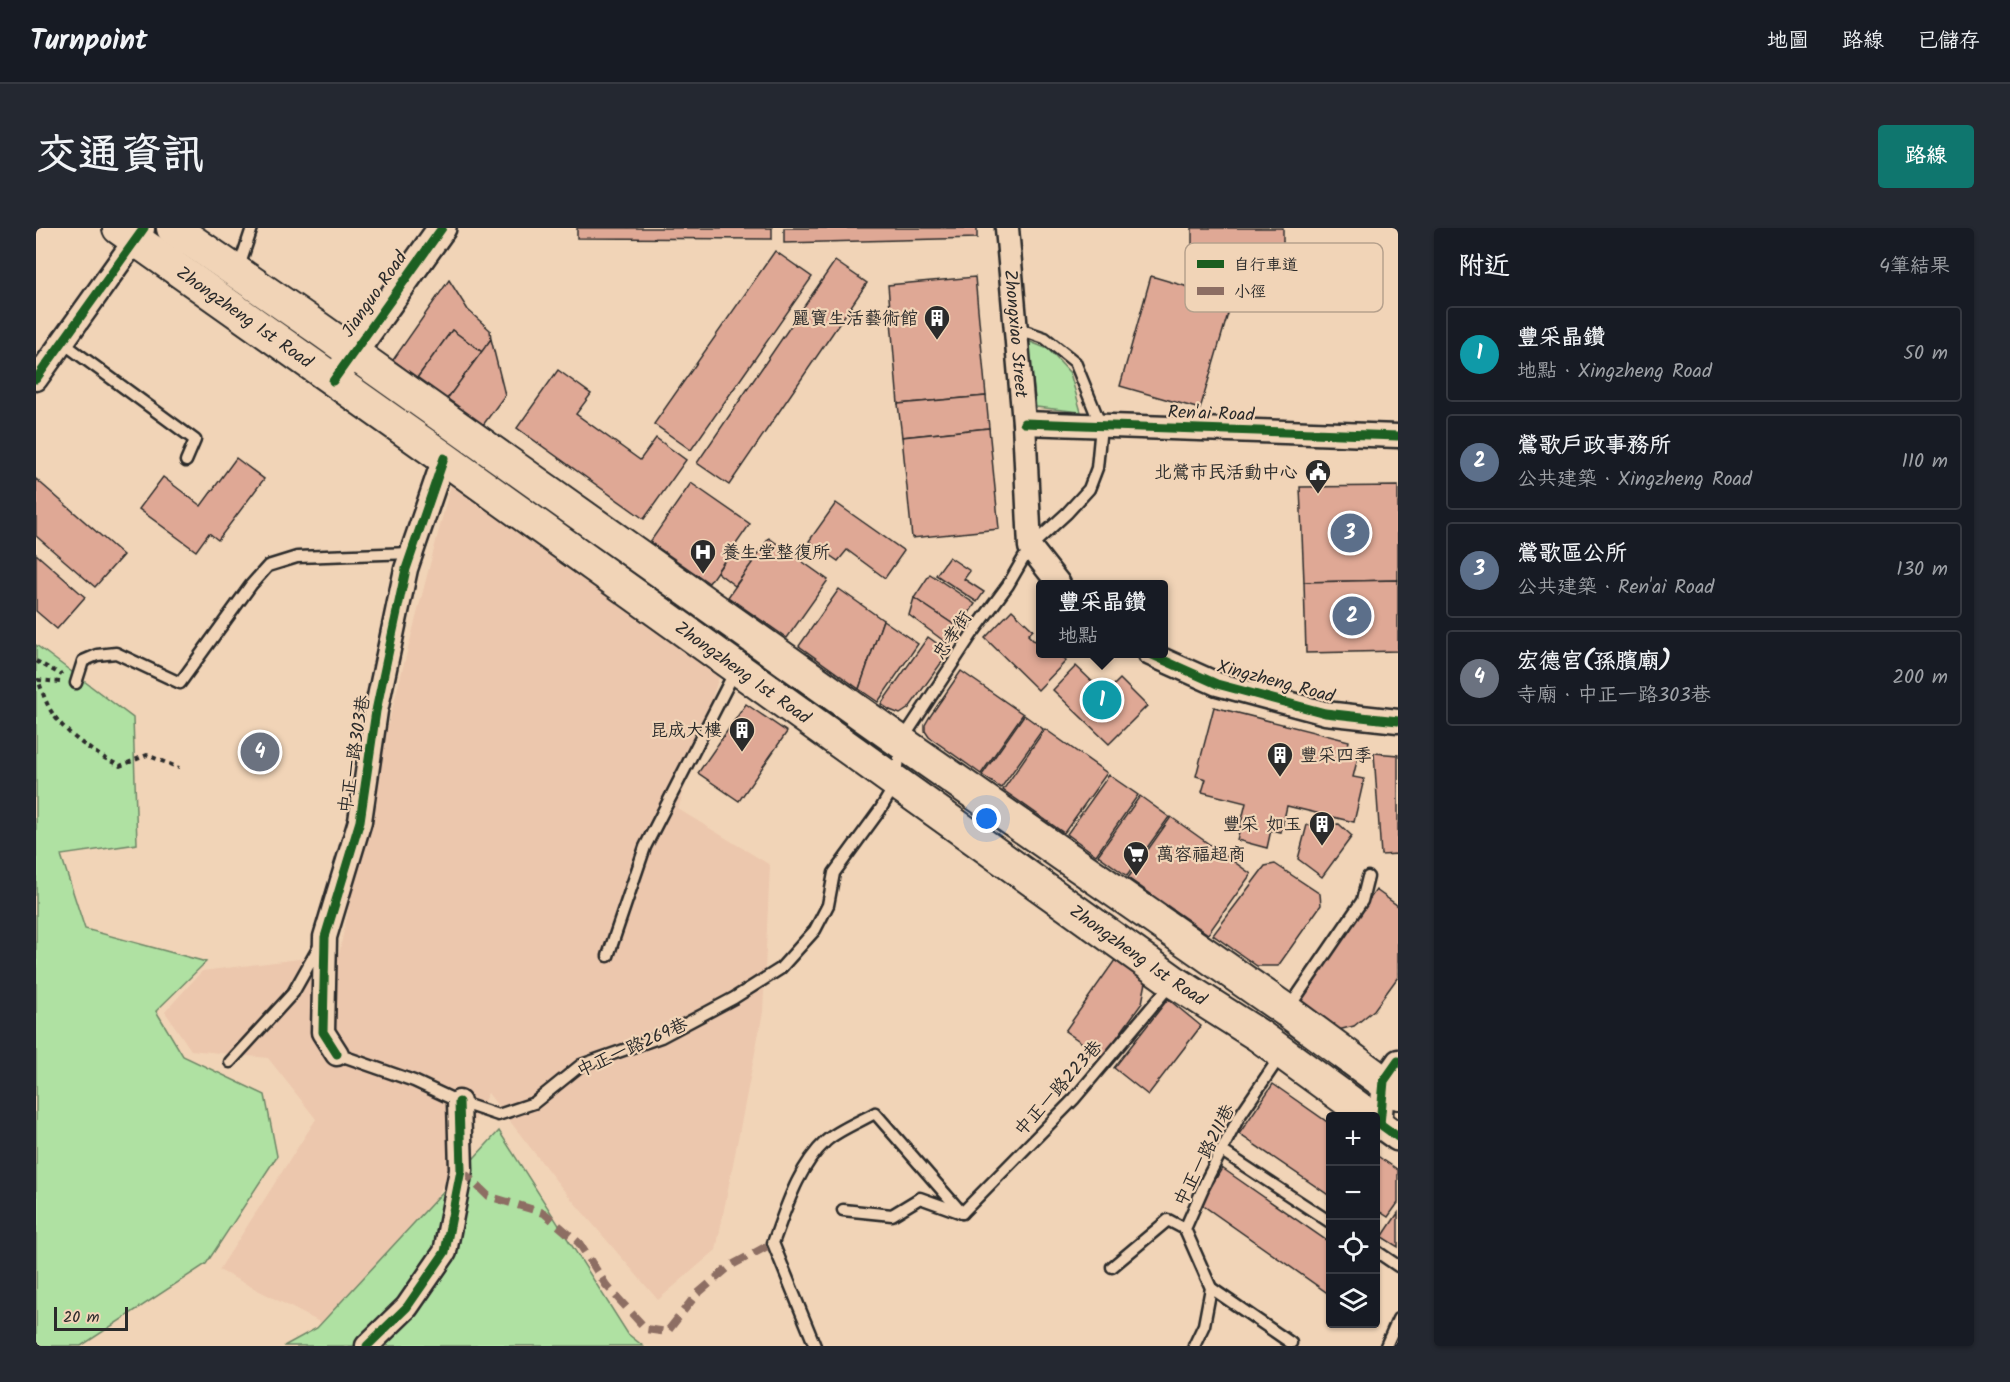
<!DOCTYPE html>
<html lang="zh-TW">
<meta charset="utf-8">
<style>
:root{--surface:#171b24;--page:#242831;--text:#f1f3f6;--muted:#9ea1a6;--line:#363941;--accent:#0f766e}
body{margin:0;font-family:Kalam,"LXGW WenKai TC",sans-serif;background:var(--page);color:var(--text)}
.controls{position:absolute;right:18px;bottom:18px;display:grid;overflow:hidden;border-radius:6px;box-shadow:0 2px 4px #0004}
.controls button{width:54px;height:54px;display:grid;place-items:center;padding:0;border:0;border-bottom:2px solid var(--line);background:var(--surface);color:var(--text);font:30px sans-serif}
.scale{position:absolute;left:18px;bottom:15px;width:74px;box-sizing:border-box;padding-left:6px;border:3px solid #2b2b2b;border-top:0;font-size:16px;line-height:21px;white-space:nowrap;color:#2b2b2b;-webkit-text-stroke:4px #f1d4b7;paint-order:stroke}
.you{position:absolute;left:951px;top:591px;width:21px;height:21px;margin:-15px;border:4px solid #fff;border-radius:50%;background:#1a73e8;box-shadow:0 0 0 9px #1a73e833}
.badge{display:grid;place-items:center;width:39px;height:39px;border-radius:50%;background:var(--accent);color:#fff;font-size:20px;font-weight:700}
.pin{position:absolute;translate:-50% -50%;border:3px solid #fff;box-shadow:0 2px 6px #0006}
.popup{position:absolute;left:1000px;top:352px;width:132px;height:78px;box-sizing:border-box;display:grid;place-content:center;border-radius:6px;background:var(--surface);filter:drop-shadow(0 2px 4px #0005);font-size:20px;white-space:nowrap;color:var(--muted)}
.popup b{font-size:22px;color:var(--text)}
.popup::after{content:'';position:absolute;left:50%;top:100%;margin-left:-12px;border:12px solid transparent;border-top-color:var(--surface)}
.list{margin:0;padding:0;list-style:none}
h2{display:flex;justify-content:space-between;align-items:center;height:78px;margin:0;padding:0 24px;font-size:26px}
h2 small{font-size:20px;font-weight:400;color:var(--muted)}
.list li{display:grid;grid-template-columns:39px 1fr auto;gap:18px;align-items:center;box-sizing:border-box;height:96px;margin:0 12px 12px;padding:0 12px;border:2px solid var(--line);border-radius:6px}
.list b{display:block;font-size:22px;white-space:nowrap}
.list p{margin:0;font-size:20px;white-space:nowrap;color:var(--muted)}
.list em{font-size:20px;font-style:normal;color:var(--muted)}
.icon{flex:none;width:33px;height:33px;fill:none;stroke:currentColor;stroke-width:2;stroke-linecap:round;stroke-linejoin:round}
.map{position:relative;flex:none;width:1362px;height:1118px;overflow:hidden;border-radius:6px}
header{display:flex;align-items:center;gap:36px;box-sizing:border-box;height:84px;padding:0 30px;background:var(--surface);border-bottom:2px solid var(--line)}
header strong{font-size:28px}
nav{display:flex;gap:33px;margin-inline-start:auto;font-size:21px}
.intro{display:flex;align-items:center;justify-content:space-between;box-sizing:border-box;height:144px;padding:0 36px}
h1{margin:0;font-size:42px}
.button{padding:15px 27px;border-radius:6px;background:var(--accent);color:#fff;font-size:21px;font-weight:700}
main{display:flex;gap:36px;padding:0 36px}
aside{flex:1;background:var(--surface);border-radius:6px;box-shadow:0 2px 4px #0004}
.map>svg:first-child{display:block}
.built{fill:#ecc7ad}
.green{fill:#afe1a2;stroke:#6d8666;stroke-width:1.5}
.building{fill:#dfa895;stroke:#2b2b2b;stroke-width:1.5}
.lines{fill:none;stroke-linecap:round;stroke-linejoin:round}
.service-casing{stroke:#2b2b2b;stroke-width:15}
.minor-casing{stroke:#2b2b2b;stroke-width:27}
.tertiary-casing{stroke:#2b2b2b;stroke-width:32}
.secondary-casing{stroke:#2b2b2b;stroke-width:36}
.path{stroke:#2b2b2b;stroke-width:4;stroke-dasharray:4.5 4.5;stroke-linecap:butt}
.service{stroke:#f1d4b7;stroke-width:10}
.minor{stroke:#f1d4b7;stroke-width:22}
.tertiary{stroke:#f1d4b7;stroke-width:27}
.secondary{stroke:#f1d4b7;stroke-width:32}
.quiet{stroke:#8d6e63;stroke-width:8;stroke-dasharray:15 8;stroke-linecap:butt}
.cycleway-casing{stroke:#f1d4b7;stroke-width:13}
.cycleway{stroke:#1b5e20;stroke-width:9}
.labels{text-anchor:middle;stroke-width:4.5;stroke-linejoin:round;paint-order:stroke}
.street-label{font-size:18px;fill:#2b2b2b;stroke:#f1d4b7}
.poi-label{font-size:18px;fill:#2b2b2b;stroke:#f1d4b7;text-anchor:end}
.key{fill:#f1d4b7;stroke:#b6a18d;stroke-width:1.5}
.key-label{font-size:16px;fill:#2b2b2b}
</style>
<header>
<strong>Turnpoint</strong>
<nav><a>地圖</a><a>路線</a><a>已儲存</a></nav>
</header>
<div class="intro"><h1>交通資訊</h1><a class="button">路線</a></div>
<main>
<div class="map">
<svg width="1362" height="1118" viewBox="0 0 1362 1118">
<rect width="100%" height="100%" fill="#f1d4b7"/>
<filter id="ink" filterUnits="userSpaceOnUse"><feTurbulence type="fractalNoise" baseFrequency=".0167" numOctaves="2"/><feDisplacementMap in="SourceGraphic" scale="12" xChannelSelector="R" yChannelSelector="G"/><feConvolveMatrix kernelMatrix="1 2 1 2 8 2 1 2 1" color-interpolation-filters="sRGB"/></filter>
<g filter="url(#ink)">
<!-- built -->
<polygon class="built" points="415,256 685,442 642,581 734,637 727,784 680,1022 622,1072 525,959 452,865 374,1024 301,1103 183,1042 280,891 232,830 155,822 129,784 166,743 303,726 347,516"/>
<!-- green -->
<g class="green">
<polygon points="992,113 1012,121 1034,145 1045,184 1000,179"/>
<polygon points="0,417 97,490 101,616 25,627 49,701 170,734 120,783 147,828 229,867 241,928 170,1036 45,1118 0,1118"/>
<polygon points="463,903 592,1106 607,1118 248,1118 281,1100"/>
</g>
<!-- building -->
<g class="building">
<polygon points="541,0 736,0 736,11 541,10"/>
<polygon points="748,0 941,0 941,10 748,15"/>
<rect x="1156" y="0" width="91" height="41"/>
<polygon points="739,23 776,49 655,222 618,196"/>
<polygon points="799,33 831,55 693,257 661,235"/>
<polygon points="1115,48 1196,72 1164,181 1084,158"/>
<polygon points="939,49 950,168 862,176 852,57"/>
<polygon points="413,52 432,82 454,102 455,111 446,124 416,102 381,150 357,132"/>
<polygon points="416,102 446,124 411,171 381,150"/>
<polygon points="455,111 469,167 447,197 411,171"/>
<polygon points="522,142 555,166 540,186 604,232 620,210 650,232 608,291 481,200"/>
<polygon points="950,168 953,200 866,209 862,176"/>
<polygon points="953,200 963,301 876,310 866,209"/>
<polygon points="200,230 228,251 182,312 173,305 160,323 103,281 127,249 165,278"/>
<polygon points="0,251 87,327 59,359 0,308"/>
<polygon points="655,255 714,296 673,355 614,314"/>
<polygon points="1362,258 1362,352 1268,354 1264,259"/>
<polygon points="800,275 868,323 849,350 811,322 802,333 773,313"/>
<polygon points="733,310 792,352 751,410 692,369"/>
<polygon points="697,321 716,335 699,358 681,344"/>
<polygon points="0,326 49,369 21,401 0,383"/>
<polygon points="913,329 934,343 928,351 948,364 941,374 900,347"/>
<polygon points="894,346 939,376 923,400 878,370"/>
<polygon points="1362,352 1362,423 1270,425 1268,354"/>
<polygon points="803,361 847,392 823,461 763,418"/>
<polygon points="878,370 923,400 912,416 873,387"/>
<polygon points="976,382 997,402 992,407 998,413 1004,409 1004,426 1022,426 1030,433 1002,462 949,410"/>
<polygon points="847,392 882,416 842,474 823,461"/>
<polygon points="892,409 913,424 873,480 864,486 854,482 845,476"/>
<polygon points="1040,438 1069,466 1084,451 1111,478 1073,516 1017,462"/>
<polygon points="925,443 987,486 945,546 893,509 889,503 889,497 893,490"/>
<polygon points="710,476 751,504 703,573 662,545"/>
<polygon points="1178,479 1313,513 1311,522 1323,525 1317,549 1328,551 1318,594 1251,578 1245,604 1235,602 1231,620 1201,612 1210,575 1166,564 1170,551 1160,548"/>
<polygon points="988,487 1007,501 965,560 946,547"/>
<polygon points="1009,501 1071,545 1028,605 967,562"/>
<polygon points="1338,525 1362,527 1362,626 1345,627"/>
<polygon points="1073,547 1102,567 1060,627 1031,606"/>
<polygon points="1104,568 1133,589 1091,648 1062,627"/>
<polygon points="1135,589 1215,646 1172,706 1092,650"/>
<polygon points="1303,596 1316,608 1286,649 1262,631 1271,597"/>
<polygon points="1239,636 1284,666 1285,677 1242,738 1221,738 1177,707 1229,638"/>
<polygon points="1340,662 1362,678 1362,749 1338,782 1318,798 1294,804 1253,784"/>
<polygon points="1079,732 1110,754 1106,775 1067,829 1029,803"/>
<polygon points="1132,771 1165,798 1112,867 1078,840"/>
<polygon points="1237,856 1294,896 1294,968 1203,906"/>
<polygon points="1340,927 1362,942 1362,975 1352,989 1340,981"/>
<polygon points="1186,940 1294,1015 1293,1066 1165,976"/>
<polygon points="1362,985 1362,1019 1346,1009"/>
</g>
<g class="lines">
<!-- service casing -->
<g class="service-casing">
<g id="service">
<polyline points="202,42 216,0"/>
<polyline points="26,114 159,212 150,233"/>
<polyline points="40,455 47,433 61,427 80,425 144,455 215,357 232,338 261,329 376,325"/>
<polyline points="572,728 609,619 699,443"/>
<polyline points="1252,781 1326,673 1332,649"/>
<polyline points="301,826 378,853 423,874 462,887 498,875 545,837 625,809 698,770 744,741 779,702 792,677 798,645 844,582 860,555 865,514 936,406 972,357 994,319 1031,285 1053,261 1061,240 1065,198 1039,134 1009,110 980,100"/>
<polyline points="194,834 257,765 284,717"/>
<polyline points="1186,923 1294,994"/>
<polyline points="807,982 856,987 884,970 926,985 1038,871 1135,756"/>
<polyline points="1340,1023 1362,1038"/>
<polyline points="1076,1039 1132,992 1149,1001"/>
<polyline points="1175,1060 1255,1115"/>
<path d="M 779,1118 L 737,1015 C 750,980 762,939 790,913 C 802,902 825,893 839,885 L 926,985"/>
<polyline points="1158,1118 1168,1097 1175,1060 1149,1001 1171,951 1203,889 1245,827"/>
<polyline points="1350,1118 1362,1091"/>
</g>
</g>
<!-- minor casing -->
<g class="minor-casing">
<g id="minor">
<path id="s1" d="M 971,0 L 988,195 L 994,319 L 1023,356"/>
<polyline points="0,151 107,1"/>
<polyline points="988,195 1362,208"/>
<polyline points="1114,426 1181,456 1289,485 1362,493"/>
<polyline points="301,826 287,804 289,709 324,593 340,483 370,341 408,230"/>
<polyline points="1344,896 1348,853 1362,833"/>
<polyline points="331,1118 371,1079 409,1024 425,942 423,874"/>
</g>
</g>
<!-- tertiary casing -->
<g class="tertiary-casing">
<g id="tertiary">
<polyline points="297,153 406,0"/>
<polyline points="1344,896 1362,909"/>
</g>
</g>
<!-- secondary casing -->
<g class="secondary-casing">
<g id="secondary">
<path id="s2" d="M 83,0 L 408,230 L 1137,753 L 1222,807 L 1333,888"/>
<polyline points="137,0 282,100 865,514 1251,783 1362,865"/>
</g>
</g>
<!-- path -->
<g class="path">
<polyline points="0,433 26,447"/>
<path d="M 24,454 L 2,452 C 6,462 9,473 15,483 C 30,507 59,526 84,538 L 111,527 L 143,540"/>
</g>
<!-- service -->
<use href="#service" class="service"/>
<!-- minor -->
<use href="#minor" class="minor"/>
<!-- tertiary -->
<use href="#tertiary" class="tertiary"/>
<!-- secondary -->
<use href="#secondary" class="secondary"/>
<!-- quiet -->
<polyline class="quiet" points="425,942 452,968 508,985 543,1015 570,1057 610,1101 631,1104 660,1067 694,1038 737,1015"/>
<!-- cycleway casing -->
<g class="cycleway-casing">
<g id="cycleway">
<polyline points="0,151 108,0"/>
<polyline points="297,153 406,0"/>
<polyline points="988,195 1362,208"/>
<polyline points="1114,426 1181,456 1289,485 1362,493"/>
<polyline points="301,826 287,804 289,709 324,593 340,483 370,341 408,230"/>
<polyline points="1362,833 1348,853 1344,896 1362,909"/>
<polyline points="331,1118 371,1079 409,1024 425,942 423,874"/>
</g>
</g>
<!-- cycleway -->
<use href="#cycleway" class="cycleway"/>
</g>
</g>
<!-- icons -->
<defs>
<g id="building-pin" transform="scale(1.35)"><path d="M0 17L-7.5 6A9.5 9.5 0 1 1 7.5 6Z" fill="#2b2b2b" stroke="#f1d4b7"/><path d="M-4-6H4V6H1V3H-1V6H-4ZM-2.5-4.3h1.7v1.8h-1.7ZM.8-4.3h1.7v1.8H.8ZM-2.5-1h1.7V.8h-1.7ZM.8-1h1.7V.8H.8Z" fill="#fff"/></g>
<g id="civic-pin" transform="scale(1.35)"><path d="M0 17L-7.5 6A9.5 9.5 0 1 1 7.5 6Z" fill="#2b2b2b" stroke="#f1d4b7"/><path d="M-.6-6.5H3V-4.5H.6V-3L4-1V1h2V6H-6V1h2V-1L-.6-3ZM-1.2 2.5V6h2.4V2.5Z" fill="#fff"/></g>
<g id="hospital-pin" transform="scale(1.35)"><path d="M0 17L-7.5 6A9.5 9.5 0 1 1 7.5 6Z" fill="#2b2b2b" stroke="#f1d4b7"/><path d="M-5-5h3v3.5h4V-5h3V5h-3V1.5h-4V5h-3Z" fill="#fff"/></g>
<g id="supermarket-pin" transform="scale(1.35)"><path d="M0 17L-7.5 6A9.5 9.5 0 1 1 7.5 6Z" fill="#2b2b2b" stroke="#f1d4b7"/><path d="M-6-5.5h2.5l.6 2H6L4.5 2H-2.5L-4.4-4H-6ZM-1.5 3.2a1.3 1.3 0 1 0 .1 0ZM3 3.2a1.3 1.3 0 1 0 .1 0Z" fill="#fff"/></g>
</defs>
<g fill-rule="evenodd">
<use href="#building-pin" x="901" y="90"/>
<use href="#civic-pin" x="1282" y="244"/>
<use href="#hospital-pin" x="667" y="324"/>
<use href="#building-pin" x="706" y="502"/>
<use href="#building-pin" x="1244" y="527"/>
<use href="#building-pin" x="1286" y="596"/>
<use href="#supermarket-pin" x="1100" y="626"/>
</g>
<g class="labels">
<!-- street labels -->
<g class="street-label">
<text transform="translate(338 66) rotate(-55)" y="6">Jianguo Road</text>
<text dy="6" stroke="none"><textPath href="#s2" startOffset="154">Zhongzheng 1st Road</textPath></text>
<text dy="6" stroke="none"><textPath href="#s1" startOffset="106">Zhongxiao Street</textPath></text>
<text transform="translate(1175 185) rotate(2)" y="6">Ren'ai Road</text>
<text transform="translate(916 407) rotate(-56)" y="6">忠孝街</text>
<text dy="6" stroke="none"><textPath href="#s2" startOffset="766">Zhongzheng 1st Road</textPath></text>
<text transform="translate(1240 453) rotate(15)" y="6">Xingzheng Road</text>
<text transform="translate(318 526) rotate(-81)" y="6">中正一路303巷</text>
<text dy="6" stroke="none"><textPath href="#s2" startOffset="1252">Zhongzheng 1st Road</textPath></text>
<text transform="translate(596 819) rotate(-24)" y="6">中正一路269巷</text>
<text transform="translate(1022 860) rotate(-48)" y="6">中正一路223巷</text>
<text transform="translate(1168 927) rotate(-63)" y="6">中正一路211巷</text>
</g>
<!-- poi labels -->
<g class="poi-label">
<text x="882" y="96">麗寶生活藝術館</text>
<text x="1262" y="250">北鶯市民活動中心</text>
<text x="686" y="330" text-anchor="start">養生堂整復所</text>
<text x="686" y="508">昆成大樓</text>
<text x="1264" y="533" text-anchor="start">豐采四季</text>
<text x="1266" y="602">豐采 如玉</text>
<text x="1120" y="632" text-anchor="start">萬容福超商</text>
</g>
</g>
<!-- legend -->
<rect x="1149" y="15" width="198" height="69" rx="9" class="key"/>
<rect x="1161" y="32" width="27" height="8" fill="#1b5e20"/>
<rect x="1161" y="59" width="27" height="8" fill="#8d6e63"/>
<g class="key-label">
<text x="1198" y="42">自行車道</text>
<text x="1198" y="69">小徑</text>
</g>
</svg>
<div class="controls">
<button>+</button>
<button>−</button>
<button><svg class="icon" aria-label="locate" viewBox="0 0 24 24"><circle cx="12" cy="12" r="6"/><path d="M12 2v4M12 18v4M2 12h4M18 12h4"/></svg></button>
<button><svg class="icon" aria-label="layers" viewBox="0 0 24 24"><path d="M12 4l9 5-9 5-9-5zM3 14l9 5 9-5"/></svg></button>
</div>
<div class="scale">20 m</div>
<div class="you"></div>
<div class="pin badge" style="left:1066px;top:472px;background:#0f9aa8">1</div>
<div class="popup"><b>豐采晶鑽</b>地點</div>
<div class="pin badge" style="left:1316px;top:388px;background:#5c6f8a">2</div>
<div class="pin badge" style="left:1314px;top:305px;background:#5c6f8a">3</div>
<div class="pin badge" style="left:224px;top:524px;background:#6b7280">4</div>
</div>
<aside>
<h2>附近<small>4筆結果</small></h2>
<ul class="list">
<li><span class="badge" style="background:#0f9aa8">1</span><div><b>豐采晶鑽</b><p>地點 · Xingzheng Road</p></div><em>50 m</em></li>
<li><span class="badge" style="background:#5c6f8a">2</span><div><b>鶯歌戶政事務所</b><p>公共建築 · Xingzheng Road</p></div><em>110 m</em></li>
<li><span class="badge" style="background:#5c6f8a">3</span><div><b>鶯歌區公所</b><p>公共建築 · Ren'ai Road</p></div><em>130 m</em></li>
<li><span class="badge" style="background:#6b7280">4</span><div><b>宏德宮(孫臏廟)</b><p>寺廟 · 中正一路303巷</p></div><em>200 m</em></li>
</ul>
</aside>
</main>
